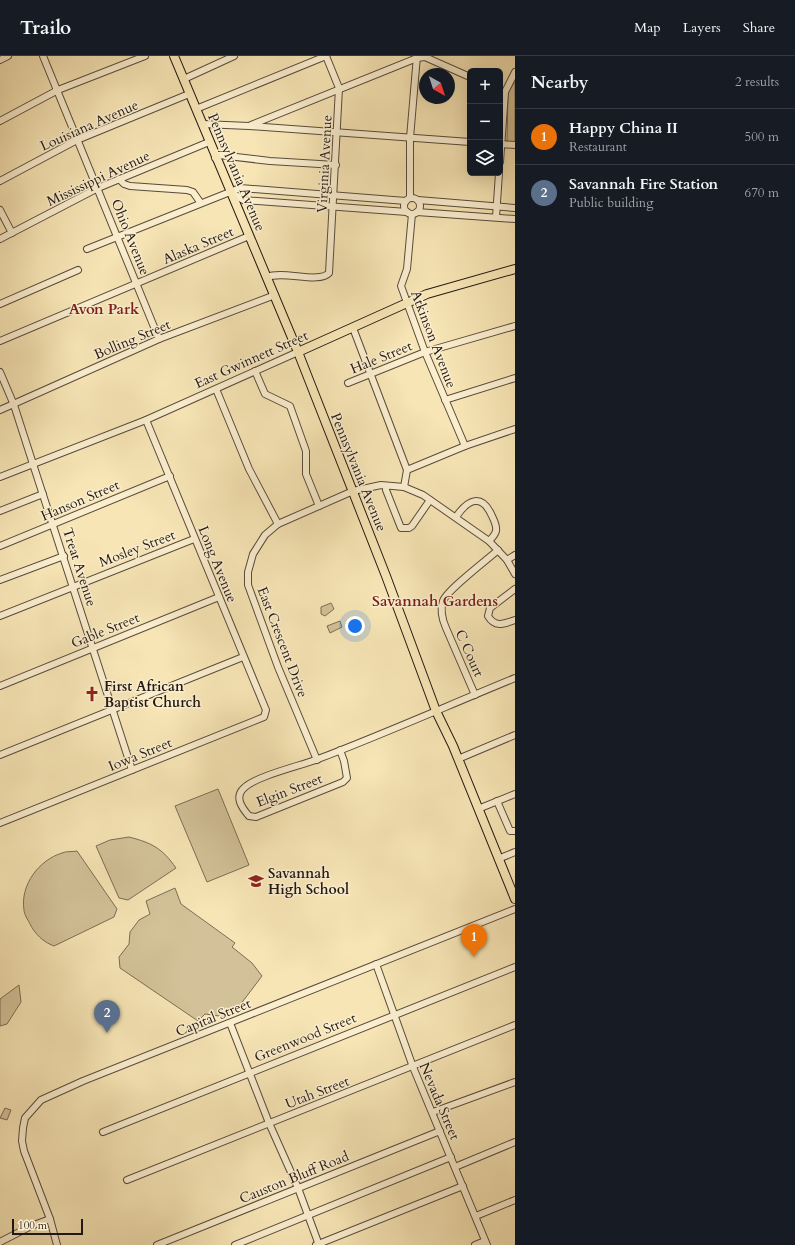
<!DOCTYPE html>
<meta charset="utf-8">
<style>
:root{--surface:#171b24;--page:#242831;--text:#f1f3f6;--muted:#9ea1a6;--line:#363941;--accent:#0f766e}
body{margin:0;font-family:Cardo,serif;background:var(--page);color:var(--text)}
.controls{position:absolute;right:12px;top:12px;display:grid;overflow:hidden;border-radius:6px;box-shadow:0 4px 16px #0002}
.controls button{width:36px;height:36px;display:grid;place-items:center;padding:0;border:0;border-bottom:1px solid var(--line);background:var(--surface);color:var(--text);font:20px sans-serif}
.compass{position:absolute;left:419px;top:12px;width:36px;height:36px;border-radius:50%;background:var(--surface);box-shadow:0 4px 16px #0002;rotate:141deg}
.scale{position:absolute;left:12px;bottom:10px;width:71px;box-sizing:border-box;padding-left:4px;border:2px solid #231812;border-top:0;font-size:11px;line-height:14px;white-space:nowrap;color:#231812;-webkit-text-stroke:3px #faeecf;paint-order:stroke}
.you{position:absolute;left:355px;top:570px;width:14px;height:14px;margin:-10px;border:3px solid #fff;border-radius:50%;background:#1a73e8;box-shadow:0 0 0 6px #1a73e833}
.badge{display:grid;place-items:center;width:26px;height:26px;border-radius:50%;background:var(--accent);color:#fff;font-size:13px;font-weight:700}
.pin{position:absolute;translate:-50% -33px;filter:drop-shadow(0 1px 2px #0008)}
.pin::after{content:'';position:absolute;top:21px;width:14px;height:12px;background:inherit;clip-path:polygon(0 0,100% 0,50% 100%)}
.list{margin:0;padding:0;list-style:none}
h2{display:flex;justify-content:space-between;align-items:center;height:52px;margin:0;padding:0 16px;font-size:17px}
h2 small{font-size:13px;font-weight:400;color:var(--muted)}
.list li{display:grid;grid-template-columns:26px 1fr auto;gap:12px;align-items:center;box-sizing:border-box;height:56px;padding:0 16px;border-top:1px solid var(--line)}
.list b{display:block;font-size:15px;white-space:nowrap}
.list p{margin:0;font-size:13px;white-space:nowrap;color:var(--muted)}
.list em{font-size:13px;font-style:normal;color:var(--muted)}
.icon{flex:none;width:22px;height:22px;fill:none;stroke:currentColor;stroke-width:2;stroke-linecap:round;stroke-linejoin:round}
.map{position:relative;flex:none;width:515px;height:1189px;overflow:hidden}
header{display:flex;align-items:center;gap:24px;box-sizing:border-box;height:56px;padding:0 20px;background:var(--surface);border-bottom:1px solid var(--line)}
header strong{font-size:19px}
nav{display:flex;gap:22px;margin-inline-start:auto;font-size:14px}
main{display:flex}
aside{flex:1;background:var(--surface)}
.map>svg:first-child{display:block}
.green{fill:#d3c299;stroke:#7b6d56}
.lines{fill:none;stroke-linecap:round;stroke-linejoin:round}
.minor-casing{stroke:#584b3b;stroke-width:8}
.major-casing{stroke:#231812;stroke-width:10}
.minor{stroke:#faeecf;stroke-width:6}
.major{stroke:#f7e5b5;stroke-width:8}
.labels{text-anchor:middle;stroke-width:3;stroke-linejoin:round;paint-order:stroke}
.street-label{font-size:14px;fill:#231812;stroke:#faeecf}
.poi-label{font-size:14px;font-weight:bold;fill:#231812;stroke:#faeecf;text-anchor:start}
.neighbourhood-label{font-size:15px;font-weight:bold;fill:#7a1f14;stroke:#faeecf}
</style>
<header>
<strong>Trailo</strong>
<nav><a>Map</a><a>Layers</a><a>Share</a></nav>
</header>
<main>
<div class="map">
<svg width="515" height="1189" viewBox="0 0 515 1189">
<rect width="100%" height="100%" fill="#f7e5b5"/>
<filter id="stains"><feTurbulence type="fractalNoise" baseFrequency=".005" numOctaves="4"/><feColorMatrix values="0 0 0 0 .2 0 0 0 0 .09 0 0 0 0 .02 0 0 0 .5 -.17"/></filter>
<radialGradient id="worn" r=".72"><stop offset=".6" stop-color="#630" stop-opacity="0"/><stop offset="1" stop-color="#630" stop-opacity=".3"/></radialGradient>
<!-- green -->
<g class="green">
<polygon points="515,25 515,87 507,87 508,37"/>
<polygon points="331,547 334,553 325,560 321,558 321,551"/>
<polygon points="340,565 342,571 330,577 327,570"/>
<polygon points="218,733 249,809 207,826 175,750"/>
<path d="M 129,781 C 152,787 162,792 176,812 L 128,844 L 119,842 L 96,790 L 110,784 Z"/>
<path d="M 77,795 L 117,853 L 114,861 L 54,890 C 43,886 35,878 30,868 C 28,864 24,858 24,854 C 20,829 39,804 62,797 C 66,795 72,796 77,795 Z"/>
<polygon points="175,832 181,848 235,887 232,891 252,907 262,920 237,953 226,961 205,958 198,965 120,912 119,901 129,888 130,876 139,864 150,858 146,845"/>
<polygon points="19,929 21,946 7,968 0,970 0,943"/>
<polygon points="5,1052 11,1054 7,1064 0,1062"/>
</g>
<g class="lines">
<!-- minor casing -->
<g class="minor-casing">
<g id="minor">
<polyline points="43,0 159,283"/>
<polyline points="0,4 8,0"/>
<polyline points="184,23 234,0"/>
<polyline points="196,53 326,0"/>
<polyline points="0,65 58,34 145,0"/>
<polyline points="203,68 249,70 470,86"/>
<polyline points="251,69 417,2 425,1 470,21"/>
<polyline points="500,88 515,89"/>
<polyline points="215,102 219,99 270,105 336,109"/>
<polyline points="500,106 505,36 515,16"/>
<polyline points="119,123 124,128 130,130 187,134 193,136 200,146"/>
<polyline points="0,125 77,84 189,38"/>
<polyline points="231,136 243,144 407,156"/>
<circle cx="412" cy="150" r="8"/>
<polyline points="410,142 410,82 417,0"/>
<polyline points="418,144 515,152"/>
<polyline points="0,154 12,177"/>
<polyline points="417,156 515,163"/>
<polyline points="412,158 407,213 401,230 425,296 465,390"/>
<polyline points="496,161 499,117"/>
<polyline points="0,183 98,132 209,86"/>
<polyline points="87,193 240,132 406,145"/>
<path d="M 267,221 C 283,214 319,228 329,217 L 339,32 L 326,0"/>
<polyline points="0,248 78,214"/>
<polyline points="353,272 407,414 404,431"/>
<polyline points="0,285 249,180"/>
<polyline points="255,315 265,338 290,350 306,395 306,418 319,450"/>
<polyline points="0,316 14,349 33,408 132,714"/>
<polyline points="348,327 425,296 515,270"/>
<polyline points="216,333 249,413 278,468"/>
<polyline points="445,344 515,322"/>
<polyline points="0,354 159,283 275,239"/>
<polyline points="407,414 465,390 515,373"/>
<polyline points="0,421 146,364 298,296"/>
<polyline points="386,430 386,434 401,472 409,472 412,470 430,444"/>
<polyline points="0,455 43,438"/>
<path d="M 456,461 C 468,443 482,437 492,460 C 494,464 497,470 496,475 C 495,479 492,482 489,485"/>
<polyline points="0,490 170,420"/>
<polyline points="507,504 515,499"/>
<polyline points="0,524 64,500"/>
<path d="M 515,533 L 490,552 L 488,560 C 495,572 504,568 515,564"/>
<polyline points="0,560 194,483"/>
<polyline points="0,630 219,541"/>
<path d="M 475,639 L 446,572 C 442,563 440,554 443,545 C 447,534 487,504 498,494"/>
<path d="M 340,694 L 344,705 L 347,722 L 343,726 L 256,761 L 249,760 C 242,752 234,741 244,732 C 256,720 300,710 318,703 C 384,678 449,649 515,622"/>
<polyline points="0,699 243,601"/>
<polyline points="458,703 515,679"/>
<polyline points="317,704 278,611 248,529 248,516 253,498 265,479 278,468 353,435 381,429 404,431 423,439 489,485 507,504 515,518"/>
<polyline points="497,745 510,775 515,775"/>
<polyline points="478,753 515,738"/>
<polyline points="0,767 264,661 266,654 146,364"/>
<polyline points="498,803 515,796"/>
<polyline points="376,908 413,1011 487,1189"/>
<polyline points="230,967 269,1067 298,1132 319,1189"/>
<polyline points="433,1056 515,1026"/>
<polyline points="103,1076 515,911"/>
<polyline points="455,1111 515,1086"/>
<polyline points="127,1124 515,969"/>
<polyline points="476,1160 515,1144"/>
<polyline points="0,1186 31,1170 50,1163"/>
<polyline points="57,1189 50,1163 24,1095 22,1085 23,1072 25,1062 41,1044 83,1025 515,853"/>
<polyline points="157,1189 440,1075"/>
<polyline points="235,1189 451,1101"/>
<polyline points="316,1189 463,1130"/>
<polyline points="475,1189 485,1185"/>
</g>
</g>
<!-- major casing -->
<g class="major-casing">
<g id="major">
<polyline points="174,0 298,296 386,520 436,655 453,690 515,843"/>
<polyline points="298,296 427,238 515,213"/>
</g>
</g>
<!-- minor -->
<use href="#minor" class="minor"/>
<!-- major -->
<use href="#major" class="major"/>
</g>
<!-- icons -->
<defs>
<g id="church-bare" transform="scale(1.2)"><path d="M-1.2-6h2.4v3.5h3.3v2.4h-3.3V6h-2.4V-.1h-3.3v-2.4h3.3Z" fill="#8f2418" stroke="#faeecf" stroke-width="2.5" paint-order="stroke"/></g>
<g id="school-bare" transform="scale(1.2)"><path d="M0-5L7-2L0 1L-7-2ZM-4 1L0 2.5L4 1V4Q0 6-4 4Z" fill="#8f2418" stroke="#faeecf" stroke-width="2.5" paint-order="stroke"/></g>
</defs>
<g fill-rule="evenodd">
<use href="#church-bare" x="92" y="638"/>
<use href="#school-bare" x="256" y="825"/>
</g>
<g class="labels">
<!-- street labels -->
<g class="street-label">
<text transform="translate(89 69) rotate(-24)" y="5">Louisiana Avenue</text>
<text transform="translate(324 108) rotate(-87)" y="5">Virginia Avenue</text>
<text transform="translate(237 116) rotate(67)" y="5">Pennsylvania Avenue</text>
<text transform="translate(98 122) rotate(-25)" y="5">Mississippi Avenue</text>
<text transform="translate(131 181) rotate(68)" y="5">Ohio Avenue</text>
<text transform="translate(198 189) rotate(-23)" y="5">Alaska Street</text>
<text transform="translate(132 283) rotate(-23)" y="5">Bolling Street</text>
<text transform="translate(434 283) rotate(69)" y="5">Atkinson Avenue</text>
<text transform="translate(381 301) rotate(-22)" y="5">Hale Street</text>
<text transform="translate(251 303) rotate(-24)" y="5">East Gwinnett Street</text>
<text transform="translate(359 416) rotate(68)" y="5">Pennsylvania Avenue</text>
<text transform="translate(80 444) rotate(-23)" y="5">Hanson Street</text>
<text transform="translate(137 492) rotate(-21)" y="5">Mosley Street</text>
<text transform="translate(218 508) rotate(68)" y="5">Long Avenue</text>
<text transform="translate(80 511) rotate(72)" y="5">Treat Avenue</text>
<text transform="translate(105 574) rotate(-22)" y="5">Gable Street</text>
<text transform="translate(283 586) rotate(69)" y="5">East Crescent Drive</text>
<text transform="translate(470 597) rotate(66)" y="5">C Court</text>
<text transform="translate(140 698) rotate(-22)" y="5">Iowa Street</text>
<text transform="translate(289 734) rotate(-21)" y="5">Elgin Street</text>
<text transform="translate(213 961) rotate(-22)" y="5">Capital Street</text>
<text transform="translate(305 981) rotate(-22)" y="5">Greenwood Street</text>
<text transform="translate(317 1036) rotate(-21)" y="5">Utah Street</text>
<text transform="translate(440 1045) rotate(67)" y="5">Nevada Street</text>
<text transform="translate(294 1121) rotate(-22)" y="5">Causton Bluff Road</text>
</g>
<!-- poi labels -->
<g class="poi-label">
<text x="104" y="635">First African<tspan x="104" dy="16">Baptist Church</tspan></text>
<text x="268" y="822">Savannah<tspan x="268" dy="16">High School</tspan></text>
</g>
<!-- neighbourhood labels -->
<g class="neighbourhood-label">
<text x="104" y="258">Avon Park</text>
<text x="435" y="550">Savannah Gardens</text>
</g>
</g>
<rect width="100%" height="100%" filter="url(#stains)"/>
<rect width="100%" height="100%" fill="url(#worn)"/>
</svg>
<div class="controls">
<button>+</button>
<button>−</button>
<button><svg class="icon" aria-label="layers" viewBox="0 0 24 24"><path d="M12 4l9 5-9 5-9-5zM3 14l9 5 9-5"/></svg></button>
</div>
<svg class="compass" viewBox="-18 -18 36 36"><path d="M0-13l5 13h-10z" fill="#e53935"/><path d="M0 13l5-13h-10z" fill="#9ea1a6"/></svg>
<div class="scale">100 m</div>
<div class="you"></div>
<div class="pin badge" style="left:474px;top:901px;background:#e8710a">1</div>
<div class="pin badge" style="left:107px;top:977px;background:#5c6f8a">2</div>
</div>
<aside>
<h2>Nearby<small>2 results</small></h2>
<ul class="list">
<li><span class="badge" style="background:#e8710a">1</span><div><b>Happy China II</b><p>Restaurant</p></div><em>500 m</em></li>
<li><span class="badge" style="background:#5c6f8a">2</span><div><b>Savannah Fire Station</b><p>Public building</p></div><em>670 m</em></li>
</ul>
</aside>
</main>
